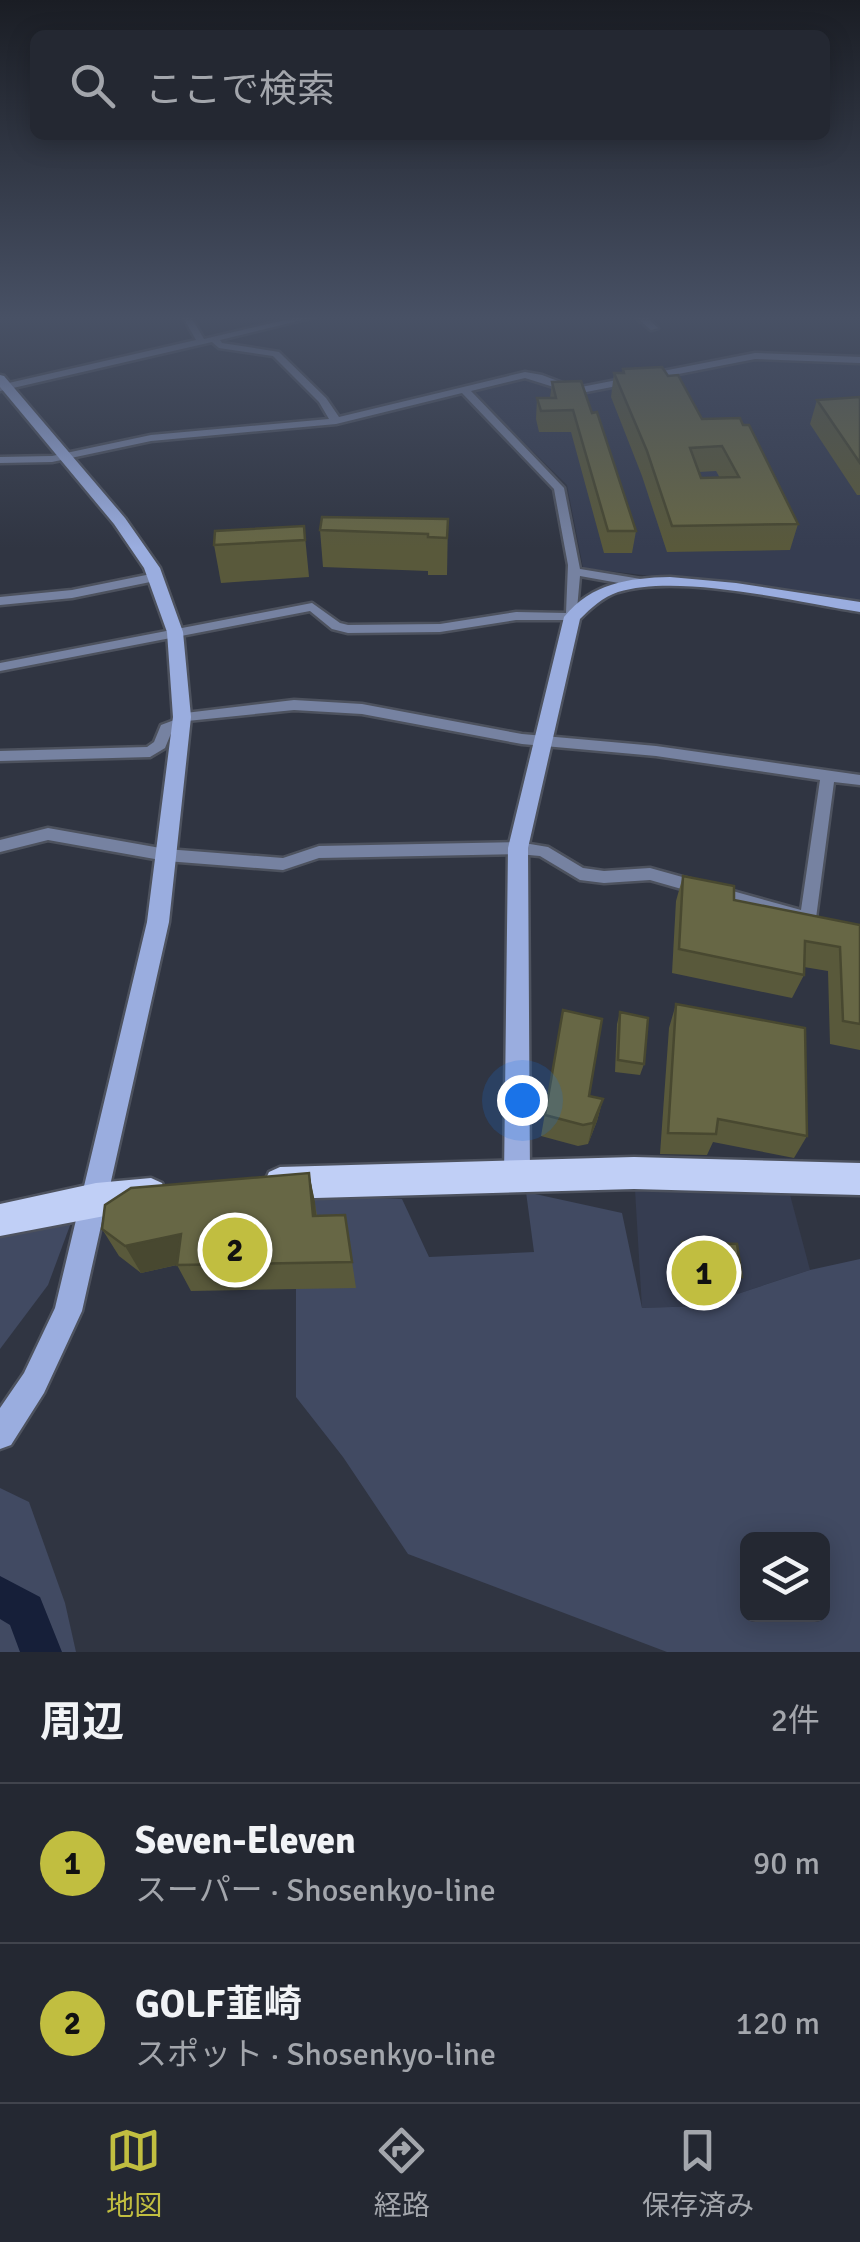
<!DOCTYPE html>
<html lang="ja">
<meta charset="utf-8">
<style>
:root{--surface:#242832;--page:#30343e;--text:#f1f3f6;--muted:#a3a6ac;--line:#41444d;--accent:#c1be40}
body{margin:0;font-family:Signika,"Noto Sans JP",sans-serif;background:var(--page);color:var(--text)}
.controls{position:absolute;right:30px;bottom:30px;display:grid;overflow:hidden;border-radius:15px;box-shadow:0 5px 25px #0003}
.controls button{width:90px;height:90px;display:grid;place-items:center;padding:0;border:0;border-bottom:2px solid var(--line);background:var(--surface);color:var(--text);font:50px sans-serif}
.you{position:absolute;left:522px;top:1100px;width:35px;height:35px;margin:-25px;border:8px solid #fff;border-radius:50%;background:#1a73e8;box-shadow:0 0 0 15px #1a73e833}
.badge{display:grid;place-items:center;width:65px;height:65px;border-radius:50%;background:var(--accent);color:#111;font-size:32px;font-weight:700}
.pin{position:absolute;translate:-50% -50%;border:5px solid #fff;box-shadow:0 2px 10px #0006}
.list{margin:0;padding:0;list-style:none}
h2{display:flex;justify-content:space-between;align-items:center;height:130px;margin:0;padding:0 40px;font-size:42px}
h2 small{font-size:32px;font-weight:400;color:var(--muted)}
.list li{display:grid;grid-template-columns:65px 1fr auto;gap:30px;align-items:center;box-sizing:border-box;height:160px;padding:0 40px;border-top:2px solid var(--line)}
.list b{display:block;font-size:38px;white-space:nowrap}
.list p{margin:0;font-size:32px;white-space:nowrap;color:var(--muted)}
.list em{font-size:32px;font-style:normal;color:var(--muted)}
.icon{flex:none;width:55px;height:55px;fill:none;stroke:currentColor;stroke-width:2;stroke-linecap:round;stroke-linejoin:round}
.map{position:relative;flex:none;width:860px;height:1652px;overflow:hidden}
.search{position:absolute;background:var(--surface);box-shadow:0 5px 25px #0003;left:30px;right:30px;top:30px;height:110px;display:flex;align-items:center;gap:25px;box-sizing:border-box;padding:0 35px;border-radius:15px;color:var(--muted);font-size:38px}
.sheet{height:450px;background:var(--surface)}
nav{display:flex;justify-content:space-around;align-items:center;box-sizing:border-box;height:140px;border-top:2px solid var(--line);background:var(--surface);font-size:28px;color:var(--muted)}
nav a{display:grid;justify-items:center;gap:5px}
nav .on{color:var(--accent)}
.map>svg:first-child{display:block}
.built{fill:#363d51}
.green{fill:#414a62;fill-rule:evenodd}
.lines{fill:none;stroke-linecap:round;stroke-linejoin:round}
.river{fill:#161f39;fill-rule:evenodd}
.street-casing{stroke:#4d525e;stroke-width:5}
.secondary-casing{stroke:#4d525e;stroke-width:5}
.primary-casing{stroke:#4d525e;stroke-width:5}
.street{fill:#7682a1;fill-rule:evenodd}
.secondary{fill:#9aaddf;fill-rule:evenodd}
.primary{fill:#c0cff6;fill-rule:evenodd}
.wall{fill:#59593b;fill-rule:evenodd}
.shaded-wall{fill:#484830}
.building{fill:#676745;stroke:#484830;stroke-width:2.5;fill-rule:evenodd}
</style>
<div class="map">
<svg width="860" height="1652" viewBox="0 0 860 1652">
<rect width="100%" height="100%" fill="#303542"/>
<!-- built -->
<g class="built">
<polygon points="763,358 860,363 860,601 583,568 567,485 473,392 525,378 538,379 566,394 583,394 733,361"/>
<polygon points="634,1173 785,1176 810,1270 701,1306 642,1308"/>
</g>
<!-- green -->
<g class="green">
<path d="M 526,1192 L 622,1213 L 642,1308 L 701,1306 L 810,1270 L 860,1259 L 860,1652 L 667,1652 L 408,1554 L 343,1457 L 296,1397 L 296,1195 L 402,1199 L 429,1257 L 534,1252 ZM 748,1540 L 822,1540 L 822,1614 L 748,1614 Z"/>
<polygon points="72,1220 48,1285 0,1349 0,1238"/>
<polygon points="0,1488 29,1502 65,1603 76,1652 0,1652"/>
</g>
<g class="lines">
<!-- river -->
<polygon class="river" points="0,1576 40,1597 62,1652 20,1652 10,1625 0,1619"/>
<!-- street casing -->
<g class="street-casing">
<g id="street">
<polygon points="183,317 191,317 204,339 298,317 314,317 220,340 222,343 279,352 326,398 339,417 525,372 542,375 576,388 755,353 860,357 860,363 755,359 576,394 525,378 471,391 564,488 580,569 641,579 647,583 641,587 580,576 576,620 516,620 440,632 348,633 332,629 310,611 0,671 0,663 312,603 340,623 348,625 440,624 516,612 566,613 568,565 554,489 462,393 336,424 151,441 52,462 0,463 0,457 52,456 151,435 329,419 319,402 273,356 219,348 212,342 0,391 0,385 196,340"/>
<polygon points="636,317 646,317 658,328 651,330"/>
<polygon points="156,573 160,574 160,580 72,598 0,605 0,597 72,590"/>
<polygon points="294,700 362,704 522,734 656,746 860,775 860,785 834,782 816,918 814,923 808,925 650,880 604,883 580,880 540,856 518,854 319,858 283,870 166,861 48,840 0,852 0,840 48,828 166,849 283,858 319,846 518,842 548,847 583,868 604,871 650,868 801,910 820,780 656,756 522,744 362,714 294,710 187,721 186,726 172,731 165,748 150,757 0,761 0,751 147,747 154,742 161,725 177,719 177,714"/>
</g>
</g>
<!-- secondary casing -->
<g class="secondary-casing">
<g id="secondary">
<polygon points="0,375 4,376 125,518 160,568 183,632 191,717 169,922 82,1311 44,1393 11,1445 0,1449 0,1408 24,1373 55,1308 147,922 173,717 167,632 144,568 114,524 0,387"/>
<path d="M 670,577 L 736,583 L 860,602 L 860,612 C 795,602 680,573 618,592 C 603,597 591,608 580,619 L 528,848 L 530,1177 L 526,1186 L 517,1189 L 508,1186 L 504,1177 L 508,848 L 564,617 C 592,583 628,578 670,577 Z"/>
</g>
</g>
<!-- primary casing -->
<g class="primary-casing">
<g id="primary">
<polygon points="634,1157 860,1163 860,1195 634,1189 280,1199 269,1194 264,1183 269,1172 280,1167"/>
<polygon points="151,1178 162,1183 167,1194 162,1205 0,1236 0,1204 96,1183"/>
</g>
</g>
<!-- street -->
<use href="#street" class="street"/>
<!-- secondary -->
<use href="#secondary" class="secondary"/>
<!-- primary -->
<use href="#primary" class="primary"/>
</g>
<!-- wall -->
<g class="wall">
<path d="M 623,369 L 702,419 L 798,524 L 790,550 L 667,552 L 642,476 L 611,397 L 614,373 L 622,373 ZM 716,471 L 720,478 L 701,478 L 699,472 Z"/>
<polygon points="552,382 592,413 636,531 632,553 604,553 571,432 539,432 536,419 537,398 550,398"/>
<polygon points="860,397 860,495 857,495 810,424 817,400"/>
<polygon points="448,519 447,575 428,575 428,571 323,567 320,530"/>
<polygon points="304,526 309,577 221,583 214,545"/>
<polygon points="683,876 734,900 860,925 860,1050 830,1044 828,971 804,967 804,975 792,998 672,973 676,901"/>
<polygon points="676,1004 807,1136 794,1158 713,1142 707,1155 660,1154 669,1028"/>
<polygon points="563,1010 589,1096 603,1099 597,1121 588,1144 578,1146 541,1136"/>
<polygon points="620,1012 644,1064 640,1075 615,1072 617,1024"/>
<polygon points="309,1173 317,1215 345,1215 356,1288 191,1291 177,1265 141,1273 119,1256 102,1229"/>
<polygon points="682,1242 742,1277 733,1290 679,1288 675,1256"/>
</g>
<!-- shaded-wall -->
<g class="shaded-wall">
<polygon points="603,1099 597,1121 588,1144 593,1123"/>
<polygon points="309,1173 315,1202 319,1243 313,1216"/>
<polygon points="181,1234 194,1261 141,1273 125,1246"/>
</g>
<!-- building -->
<g class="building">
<path d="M 662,367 L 668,376 L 678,375 L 702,419 L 740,418 L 743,425 L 749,425 L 798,524 L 672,526 L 647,451 L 614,373 L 624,373 L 623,369 ZM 722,446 L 739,477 L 701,478 L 690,448 Z"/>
<polygon points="581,381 592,413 597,412 636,531 608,531 573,410 541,411 537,398 556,398 552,382"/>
<polygon points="860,397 860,463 817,400"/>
<polygon points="322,517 448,519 447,538 428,537 428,534 320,530"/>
<polygon points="304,526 305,540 214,545 215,531"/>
<polygon points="683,876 734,886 734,900 860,925 860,1024 843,1021 840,947 805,941 804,975 679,949"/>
<polygon points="676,1004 805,1028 807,1136 718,1119 716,1134 668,1133"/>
<polygon points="563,1010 602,1019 589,1096 603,1099 593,1123 583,1125 545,1115"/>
<polygon points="620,1012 648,1018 644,1064 618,1060"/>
<polygon points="309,1173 313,1216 345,1215 352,1262 177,1265 181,1234 125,1246 102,1229 105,1205 131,1188"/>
<polygon points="682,1242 737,1244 742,1277 686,1274"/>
</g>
<!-- sky -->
<linearGradient id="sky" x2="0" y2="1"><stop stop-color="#1a1d24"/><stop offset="0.58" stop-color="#485165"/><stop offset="1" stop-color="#485165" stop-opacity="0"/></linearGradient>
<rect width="860" height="548" fill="url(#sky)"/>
</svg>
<div class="controls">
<button><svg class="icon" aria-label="layers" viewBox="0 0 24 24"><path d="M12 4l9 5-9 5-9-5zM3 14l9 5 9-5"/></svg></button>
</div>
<div class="you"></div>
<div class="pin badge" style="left:704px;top:1273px">1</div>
<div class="pin badge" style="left:235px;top:1250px">2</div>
<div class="search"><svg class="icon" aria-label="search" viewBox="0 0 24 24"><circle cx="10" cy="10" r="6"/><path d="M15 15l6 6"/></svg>ここで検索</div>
</div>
<section class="sheet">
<h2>周辺<small>2件</small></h2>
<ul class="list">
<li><span class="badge">1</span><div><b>Seven-Eleven</b><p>スーパー · Shosenkyo-line</p></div><em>90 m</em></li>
<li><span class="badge">2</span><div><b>GOLF韮崎</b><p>スポット · Shosenkyo-line</p></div><em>120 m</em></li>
</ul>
</section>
<nav>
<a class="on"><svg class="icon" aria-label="map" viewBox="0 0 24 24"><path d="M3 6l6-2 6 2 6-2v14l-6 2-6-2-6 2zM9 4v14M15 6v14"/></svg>地図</a>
<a><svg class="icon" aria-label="directions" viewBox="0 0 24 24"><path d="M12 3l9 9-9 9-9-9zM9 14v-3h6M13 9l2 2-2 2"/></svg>経路</a>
<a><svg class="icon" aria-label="saved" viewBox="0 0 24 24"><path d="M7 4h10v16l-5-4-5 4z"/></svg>保存済み</a>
</nav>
